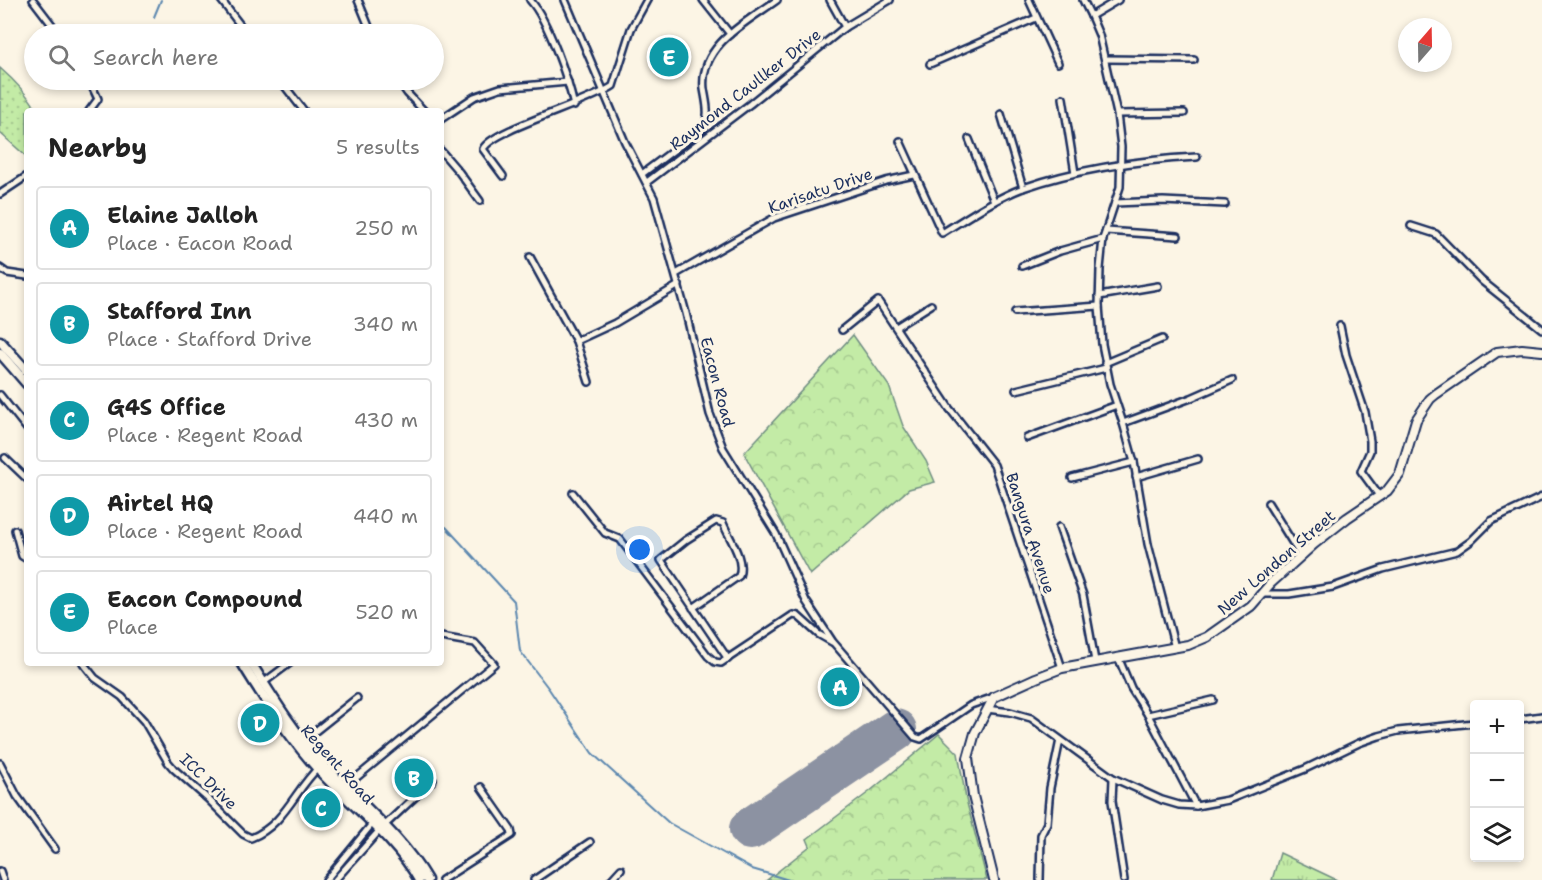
<!DOCTYPE html>
<meta charset="utf-8">
<style>
:root{--surface:#fff;--page:#f6f6f6;--text:#222;--muted:#767676;--line:#e0e0e0;--accent:#1b2f5e}
body{margin:0;font-family:"Shantell Sans",sans-serif;background:var(--page);color:var(--text)}
.controls{position:absolute;right:18px;bottom:18px;display:grid;overflow:hidden;border-radius:6px;box-shadow:0 3px 9px #0003}
.controls button{width:54px;height:54px;display:grid;place-items:center;padding:0;border:0;border-bottom:2px solid var(--line);background:var(--surface);color:var(--text);font:30px sans-serif}
.compass{position:absolute;left:1398px;top:18px;width:54px;height:54px;border-radius:50%;background:var(--surface);box-shadow:0 3px 9px #0003;rotate:20deg}
.you{position:absolute;left:640px;top:550px;width:21px;height:21px;margin:-15px;border:4px solid #fff;border-radius:50%;background:#1a73e8;box-shadow:0 0 0 9px #1a73e833}
.badge{display:grid;place-items:center;width:39px;height:39px;border-radius:50%;background:var(--accent);color:#fff;font-size:20px;font-weight:700}
.pin{position:absolute;translate:-50% -50%;border:3px solid #fff;box-shadow:0 2px 6px #0006}
.list{margin:0;padding:0;list-style:none}
h2{display:flex;justify-content:space-between;align-items:center;height:78px;margin:0;padding:0 24px;font-size:26px}
h2 small{font-size:20px;font-weight:400;color:var(--muted)}
.list li{display:grid;grid-template-columns:39px 1fr auto;gap:18px;align-items:center;box-sizing:border-box;height:84px;margin:0 12px 12px;padding:0 12px;border:2px solid var(--line);border-radius:6px}
.list b{display:block;font-size:22px;white-space:nowrap}
.list p{margin:0;font-size:20px;white-space:nowrap;color:var(--muted)}
.list em{font-size:20px;font-style:normal;color:var(--muted)}
.icon{flex:none;width:33px;height:33px;fill:none;stroke:currentColor;stroke-width:2;stroke-linecap:round;stroke-linejoin:round}
.map{position:relative;flex:none;width:1542px;height:880px;overflow:hidden}
.search{position:absolute;background:var(--surface);box-shadow:0 3px 9px #0003;left:24px;top:24px;width:420px;height:66px;display:flex;align-items:center;gap:15px;box-sizing:border-box;padding:0 21px;border-radius:33px;color:var(--muted);font-size:22px}
.panel{position:absolute;background:var(--surface);box-shadow:0 3px 9px #0003;left:24px;top:108px;width:420px;height:558px;border-radius:6px}
.map>svg:first-child{display:block}
.grass{fill:url(#grass-tufts);stroke:#6f8d82;stroke-width:1.5}
.forest{fill:url(#forest-crowns);stroke:#6f8d82;stroke-width:1.5}
.garden{fill:url(#garden-dots);stroke:#6f8d82;stroke-width:1.5}
.lines{fill:none;stroke-linecap:round;stroke-linejoin:round}
.stream{stroke:#5b87af;stroke-width:2}
.runway{stroke:#8c92a2;stroke-width:42}
.street-casing{stroke:#1b2f5e;stroke-width:10}
.secondary-casing{stroke:#1b2f5e;stroke-width:12}
.primary-casing{stroke:#1b2f5e;stroke-width:13}
.street{stroke:#fcf5e5;stroke-width:5}
.secondary{stroke:#fcf5e5;stroke-width:8}
.primary{stroke:#fcf5e5;stroke-width:8}
.labels{text-anchor:middle;stroke-width:6;stroke-linejoin:round;paint-order:stroke}
.street-label{font-size:16px;fill:#1b2f5e;stroke:#fcf5e5}
</style>
<div class="map">
<svg width="1542" height="880" viewBox="0 0 1542 880">
<defs>
<pattern id="grass-tufts" width="24" height="20" patternUnits="userSpaceOnUse" patternTransform="scale(1.5)"><rect width="24" height="20" fill="#c3eba6"/><path d="M3 7l-1-3M5 7V3M7 7l1-3M15 17l-1-3M17 17v-4M19 17l1-3" fill="none" stroke="#a7ca91"/></pattern>
<pattern id="forest-crowns" width="20" height="18" patternUnits="userSpaceOnUse" patternTransform="scale(1.5)"><rect width="20" height="18" fill="#c3eba6"/><path d="M2 6a3 3 0 1 1 6 0M12 15a3 3 0 1 1 6 0" fill="none" stroke="#a7ca91"/></pattern>
<pattern id="garden-dots" width="8" height="8" patternUnits="userSpaceOnUse" patternTransform="scale(1.5)"><rect width="8" height="8" fill="#c3eba6"/><path d="M2 2h.1M6 6h.1" fill="none" stroke="#a7ca91" stroke-width="1.8" stroke-linecap="round"/></pattern>
</defs>
<rect width="100%" height="100%" fill="#fcf5e5"/>
<filter id="ink" filterUnits="userSpaceOnUse"><feTurbulence type="fractalNoise" baseFrequency=".0167" numOctaves="2"/><feDisplacementMap in="SourceGraphic" scale="12" xChannelSelector="R" yChannelSelector="G"/><feConvolveMatrix kernelMatrix="1 2 1 2 8 2 1 2 1" color-interpolation-filters="sRGB"/></filter>
<g filter="url(#ink)">
<!-- grass -->
<polygon class="grass" points="1280,853 1337,880 1272,880"/>
<!-- forest -->
<g class="forest">
<polygon points="853,335 889,386 903,426 926,461 935,482 909,489 810,575 744,453"/>
<polygon points="939,734 958,753 966,799 987,880 767,880 810,846 807,839 869,792"/>
</g>
<!-- garden -->
<path class="garden" d="M 0,68 C 15,81 27,94 38,111 L 27,111 L 27,157 L 0,133 Z"/>
<g class="lines">
<!-- stream -->
<g class="stream">
<polyline points="154,17 161,0"/>
<polyline points="446,527 514,601 520,651 549,689 592,753 669,823 752,869 789,880"/>
</g>
<!-- runway -->
<polyline class="runway" points="750,829 896,730"/>
<!-- street casing -->
<g class="street-casing">
<g id="street">
<polyline points="33,0 59,34"/>
<polyline points="221,0 247,34"/>
<polyline points="358,0 372,34"/>
<path d="M 530,0 C 548,20 568,79 574,106"/>
<polyline points="565,0 625,142 654,198 686,313 710,414 723,448 776,534 806,601 833,642 915,737 921,739 971,705 994,697"/>
<polyline points="703,0 730,34"/>
<polyline points="830,0 845,27"/>
<polyline points="1029,0 1058,63"/>
<polyline points="1083,0 1091,16"/>
<polyline points="1118,0 1091,16 1099,35 1117,114 1121,147 1120,187 1103,239 1100,269 1099,306 1102,344 1110,384 1123,423 1134,462 1148,544 1175,648"/>
<polyline points="1105,59 1194,60"/>
<polyline points="930,64 1036,18"/>
<polyline points="89,80 98,99 89,111"/>
<polyline points="280,80 304,111"/>
<polyline points="398,80 407,93 424,111"/>
<polyline points="1063,98 1075,173"/>
<polyline points="1001,114 1023,188"/>
<polyline points="1117,114 1184,113"/>
<polyline points="441,119 474,97 500,88 568,82"/>
<polyline points="969,139 994,201"/>
<path d="M 900,141 L 942,233 C 968,217 994,199 1023,188 C 1078,169 1139,160 1197,157"/>
<polyline points="441,151 459,172 480,201"/>
<path d="M 642,174 L 702,129 C 711,117 706,102 704,89 C 699,45 747,22 777,0"/>
<path d="M 503,176 L 483,149 C 493,129 587,104 613,86 L 631,29 L 647,0"/>
<polyline points="647,182 750,104 845,27 890,0"/>
<polyline points="0,194 27,176"/>
<polyline points="1115,203 1163,201 1225,204"/>
<polyline points="1411,226 1436,234 1482,281 1542,329"/>
<polyline points="1106,231 1178,236"/>
<polyline points="530,257 576,341 589,382"/>
<polyline points="1022,266 1060,251 1103,239"/>
<polyline points="0,268 7,273 27,276"/>
<polyline points="676,274 774,218 886,181 914,175"/>
<polyline points="1099,296 1158,286"/>
<polyline points="1015,312 1099,306"/>
<polyline points="1340,326 1346,355 1365,412 1370,441 1370,451 1361,471 1380,497"/>
<polyline points="896,327 931,305"/>
<polyline points="842,330 878,301 949,408 994,465 1062,668"/>
<polyline points="576,341 615,323 679,285"/>
<polyline points="1105,363 1162,339"/>
<polyline points="1016,390 1106,368"/>
<polyline points="0,395 27,429"/>
<polyline points="1123,423 1191,398 1232,380"/>
<polyline points="1027,438 1117,405"/>
<polyline points="5,458 27,479"/>
<polyline points="1136,477 1198,459"/>
<polyline points="1072,478 1134,462"/>
<polyline points="573,493 605,533 620,539 708,656 715,662 721,663 793,615 798,616 818,634 832,642"/>
<polyline points="1268,503 1301,556"/>
<polyline points="1059,527 1083,595 1095,661"/>
<polyline points="15,530 22,556 27,559"/>
<polyline points="1263,594 1289,594 1333,587 1383,569 1457,551 1471,541 1491,521 1542,497"/>
<path d="M 693,608 L 739,576 C 745,559 729,538 723,523 L 716,521 L 686,540 L 661,560 L 728,659"/>
<polyline points="1118,657 1131,688 1148,715 1213,700"/>
<path d="M 83,663 L 95,678 L 122,697 L 144,721 L 168,762 L 174,769 L 208,799 L 243,834 L 251,838 C 285,824 294,791 319,767"/>
<polyline points="263,683 290,663"/>
<polyline points="987,709 1010,712 1031,718 1113,778 1162,800 1179,805 1196,806 1228,800 1305,769 1359,743 1379,736 1398,731 1474,723"/>
<polyline points="1148,715 1196,806"/>
<polyline points="1520,719 1542,716"/>
<polyline points="303,741 357,698"/>
<polyline points="0,763 17,796 55,849"/>
<polyline points="1113,778 1112,801 1124,880"/>
<polyline points="345,787 494,664 475,643 441,637"/>
<polyline points="384,826 433,780"/>
<polyline points="0,871 3,880"/>
<polyline points="326,880 372,824"/>
<polyline points="335,880 379,831"/>
<polyline points="442,880 512,835 511,830 481,787"/>
<polyline points="534,880 590,842"/>
<polyline points="611,880 621,869"/>
<polyline points="1040,880 1041,835 1047,823 1050,788 1060,740"/>
</g>
</g>
<!-- secondary casing -->
<g class="secondary-casing">
<polyline id="secondary" points="994,880 973,796 968,758 975,733 994,697 1036,678 1062,668 1188,645 1207,637 1251,606 1271,583 1314,544 1347,518 1387,491 1400,474 1416,420 1430,399 1436,394 1497,352 1522,349 1542,351"/>
</g>
<!-- primary casing -->
<g class="primary-casing">
<g id="primary">
<polyline points="0,341 27,371"/>
<polyline points="0,353 27,384"/>
<path d="M 242,663 C 264,699 288,736 317,768 C 350,805 394,836 419,880"/>
<path d="M 251,663 C 273,698 295,734 323,764 C 358,802 401,835 427,880"/>
</g>
</g>
<!-- street -->
<use href="#street" class="street"/>
<!-- secondary -->
<use href="#secondary" class="secondary"/>
<!-- primary -->
<use href="#primary" class="primary"/>
</g>
</g>
<g class="labels">
<!-- street labels -->
<g class="street-label">
<text transform="translate(745 89) rotate(-38)" y="6">Raymond Caullker Drive</text>
<text transform="translate(820 190) rotate(-19)" y="6">Karisatu Drive</text>
<text transform="translate(718 382) rotate(75)" y="6">Eacon Road</text>
<text transform="translate(1031 533) rotate(72)" y="6">Bangura Avenue</text>
<text transform="translate(1276 562) rotate(-41)" y="6">New London Street</text>
<text transform="translate(338 764) rotate(48)" y="6">Regent Road</text>
<text transform="translate(209 781) rotate(44)" y="6">ICC Drive</text>
</g>
</g>
</svg>
<div class="controls">
<button>+</button>
<button>−</button>
<button><svg class="icon" aria-label="layers" viewBox="0 0 24 24"><path d="M12 4l9 5-9 5-9-5zM3 14l9 5 9-5"/></svg></button>
</div>
<svg class="compass" viewBox="-18 -18 36 36"><path d="M0-13l5 13h-10z" fill="#e53935"/><path d="M0 13l5-13h-10z" fill="#767676"/></svg>
<div class="you"></div>
<div class="pin badge" style="left:840px;top:687px;background:#0f9aa8">A</div>
<div class="pin badge" style="left:414px;top:778px;background:#0f9aa8">B</div>
<div class="pin badge" style="left:321px;top:808px;background:#0f9aa8">C</div>
<div class="pin badge" style="left:260px;top:723px;background:#0f9aa8">D</div>
<div class="pin badge" style="left:669px;top:57px;background:#0f9aa8">E</div>
<div class="search"><svg class="icon" aria-label="search" viewBox="0 0 24 24"><circle cx="10" cy="10" r="6"/><path d="M15 15l6 6"/></svg>Search here</div>
<section class="panel">
<h2>Nearby<small>5 results</small></h2>
<ul class="list">
<li><span class="badge" style="background:#0f9aa8">A</span><div><b>Elaine Jalloh</b><p>Place · Eacon Road</p></div><em>250 m</em></li>
<li><span class="badge" style="background:#0f9aa8">B</span><div><b>Stafford Inn</b><p>Place · Stafford Drive</p></div><em>340 m</em></li>
<li><span class="badge" style="background:#0f9aa8">C</span><div><b>G4S Office</b><p>Place · Regent Road</p></div><em>430 m</em></li>
<li><span class="badge" style="background:#0f9aa8">D</span><div><b>Airtel HQ</b><p>Place · Regent Road</p></div><em>440 m</em></li>
<li><span class="badge" style="background:#0f9aa8">E</span><div><b>Eacon Compound</b><p>Place</p></div><em>520 m</em></li>
</ul>
</section>
</div>
